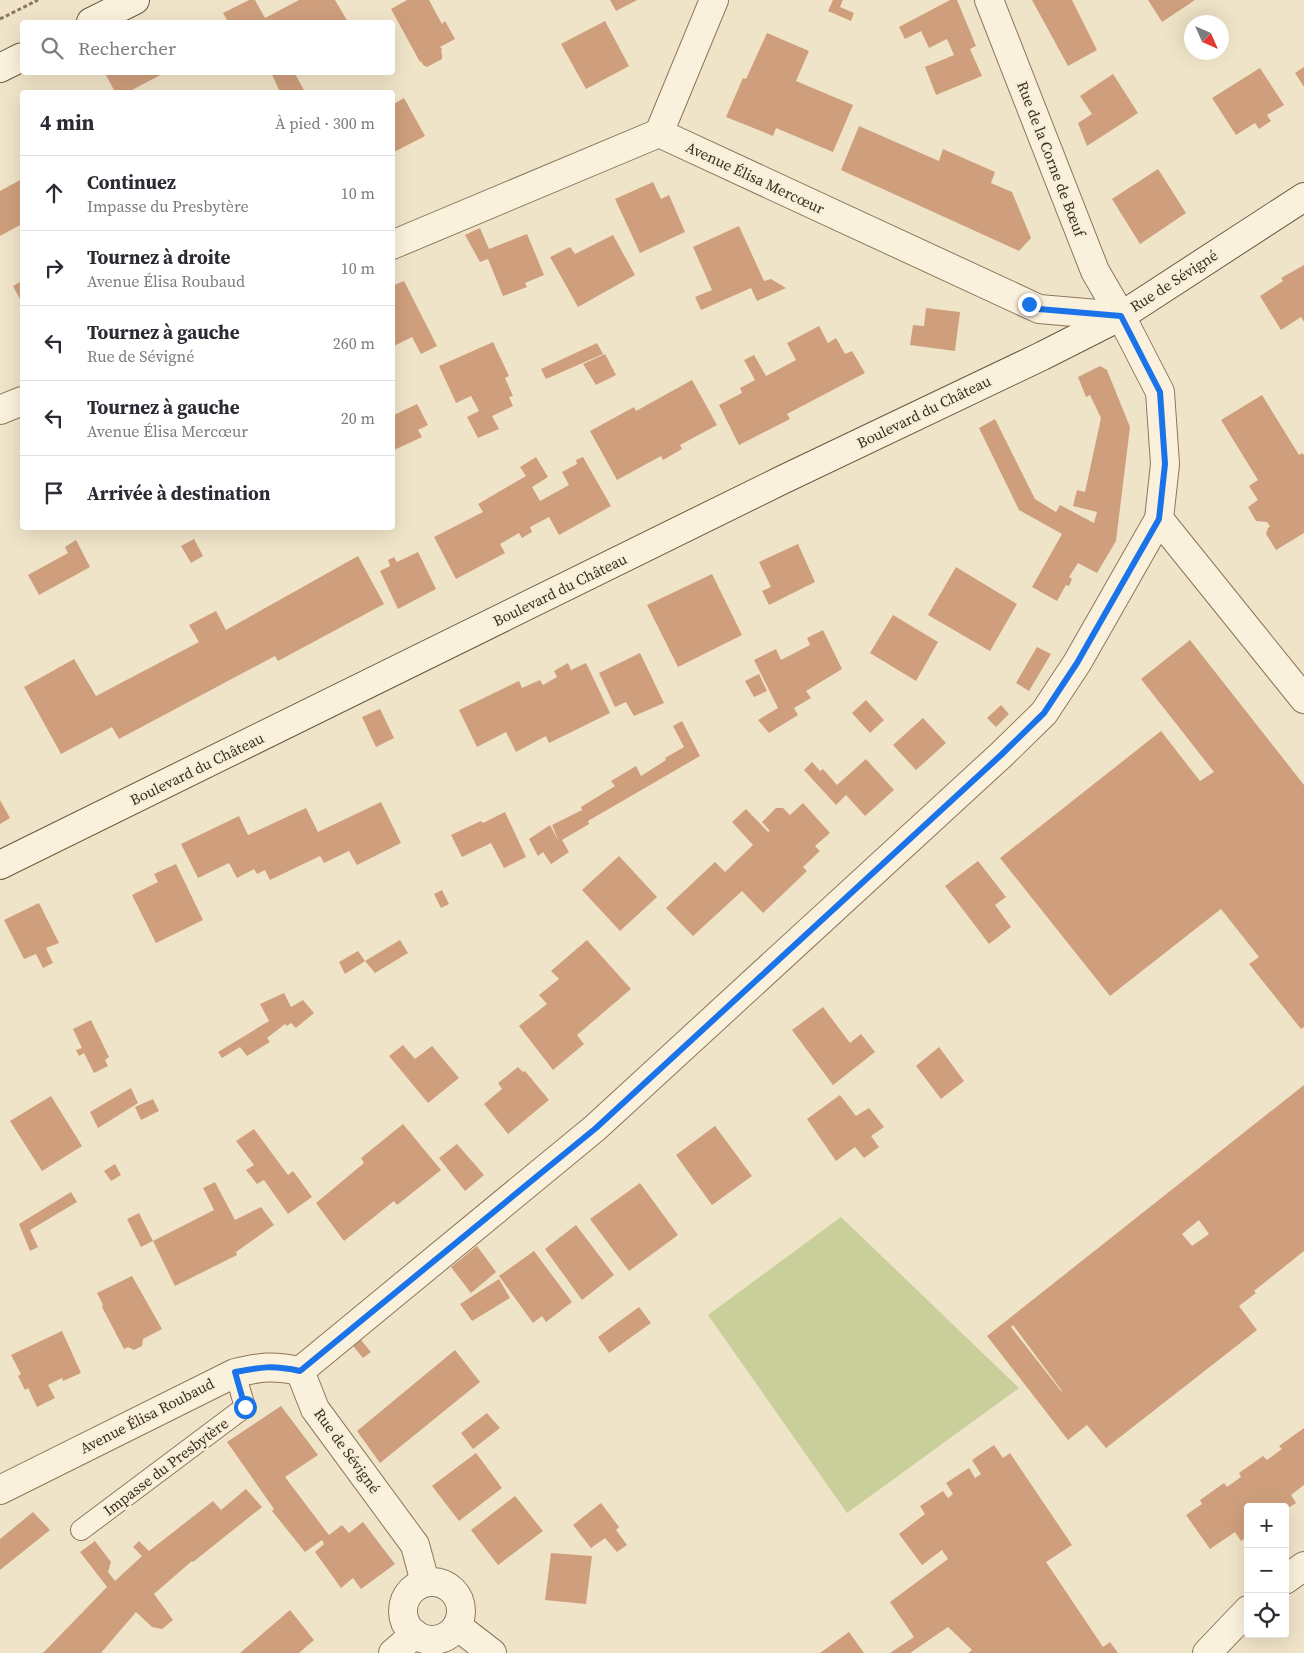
<!DOCTYPE html>
<html lang="fr">
<meta charset="utf-8">
<style>
:root{--surface:#fff;--page:#f7f7f7;--text:#2b2b33;--muted:#7c7c81;--line:#e1e1e2}
body{margin:0;font-family:"Source Serif 4",serif;background:var(--page);color:var(--text)}
.controls{position:absolute;right:15px;bottom:15px;display:grid;overflow:hidden;border-radius:5px;box-shadow:0 5px 20px #0002}
.controls button{width:45px;height:45px;display:grid;place-items:center;padding:0;border:0;border-bottom:1px solid var(--line);background:var(--surface);color:var(--text);font:25px sans-serif}
.compass{position:absolute;left:1184px;top:15px;width:45px;height:45px;border-radius:50%;background:var(--surface);box-shadow:0 5px 20px #0002;rotate:135deg}
.stop{position:absolute;width:15px;height:15px;margin:-11px;border:4px solid #1a73e8;border-radius:50%;background:#fff}
.stop.end{background:#1a73e8;border-color:#fff;box-shadow:0 1px 5px #0008}
.list{margin:0;padding:0;list-style:none}
h2{display:flex;justify-content:space-between;align-items:center;height:65px;margin:0;padding:0 20px;font-size:21px}
h2 small{font-size:16px;font-weight:400;color:var(--muted)}
.list li{display:grid;grid-template-columns:32px 1fr auto;gap:15px;align-items:center;box-sizing:border-box;height:75px;padding:0 20px;border-top:1px solid var(--line)}
.list b{display:block;font-size:19px;white-space:nowrap}
.list p{margin:0;font-size:16px;white-space:nowrap;color:var(--muted)}
.list em{font-size:16px;font-style:normal;color:var(--muted)}
.icon{flex:none;width:28px;height:28px;fill:none;stroke:currentColor;stroke-width:2;stroke-linecap:round;stroke-linejoin:round}
.map{position:relative;flex:none;width:1304px;height:1653px;overflow:hidden}
.search{position:absolute;background:var(--surface);box-shadow:0 5px 20px #0002;left:20px;top:20px;width:375px;height:55px;display:flex;align-items:center;gap:12px;box-sizing:border-box;padding:0 18px;border-radius:5px;color:var(--muted);font-size:19px}
.panel{position:absolute;background:var(--surface);box-shadow:0 5px 20px #0002;left:20px;top:90px;width:375px;height:440px;border-radius:5px}
.map>svg:first-child{display:block}
.green{fill:#c9cf9b}
.building{fill:#cf9f7d;fill-rule:evenodd}
.lines{fill:none;stroke-linecap:round;stroke-linejoin:round}
.lane-casing{stroke:#8d765c;stroke-width:22}
.street-casing{stroke:#8d765c;stroke-width:30}
.secondary-casing{stroke:#6f573f;stroke-width:30}
.path{stroke:#8d765c;stroke-width:3;stroke-dasharray:4 2.5;stroke-linecap:butt}
.lane{stroke:#faf1dc;stroke-width:20}
.street{stroke:#faf1dc;stroke-width:28}
.secondary{stroke:#faf1dc;stroke-width:28}
.route{stroke:#1a73e8;stroke-width:6}
.labels{text-anchor:middle;stroke-width:4.5;stroke-linejoin:round;paint-order:stroke}
.street-label{font-size:15px;fill:#3d2e20;stroke:#f7eed8}
</style>
<div class="map">
<svg width="1304" height="1653" viewBox="0 0 1304 1653">
<rect width="100%" height="100%" fill="#f0e4c8"/>
<!-- green -->
<polygon class="green" points="841,1217 1019,1388 847,1513 708,1315"/>
<!-- building -->
<g class="building">
<polygon points="249,0 255,0 265,18 299,0 335,0 348,22 228,22 223,13"/>
<polygon points="407,0 429,0 442,24 445,21 455,39 440,47 442,49 441,51 442,54 442,59 427,67 423,65 421,61 420,62 391,9"/>
<polygon points="610,0 637,0 616,11"/>
<polygon points="833,0 843,0 840,7 854,13 851,21 828,11"/>
<polygon points="950,0 957,0 976,46 970,49 982,76 936,95 925,67 954,55 947,39 929,48 921,31 905,39 899,27"/>
<polygon points="1032,0 1072,0 1097,50 1068,66"/>
<polygon points="1148,0 1195,0 1162,22"/>
<polygon points="605,21 629,66 586,89 561,44"/>
<polygon points="767,33 809,51 796,81 853,105 833,152 776,128 773,136 726,117 743,78 746,79"/>
<polygon points="1304,67 1304,87 1295,73"/>
<polygon points="1260,68 1284,105 1267,115 1271,121 1259,129 1255,123 1236,135 1212,98"/>
<polygon points="107,72 166,72 132,90 133,92 115,92 105,73"/>
<polygon points="271,72 294,72 305,92 273,92 279,90"/>
<polygon points="1113,74 1138,113 1087,146 1078,123 1092,114 1080,96"/>
<polygon points="404,98 425,136 392,153 392,105"/>
<polygon points="859,126 939,161 943,149 995,172 991,183 1012,192 1031,238 1019,251 841,170"/>
<polygon points="1158,169 1186,213 1140,244 1112,199"/>
<polygon points="22,179 22,224 0,236 0,191"/>
<polygon points="653,182 661,199 669,195 685,232 640,253 615,199"/>
<polygon points="739,226 764,281 771,279 786,288 757,301 751,288 701,310 695,297 712,290 693,247"/>
<polygon points="480,228 489,249 527,234 544,275 525,283 527,287 503,296 488,259 480,262 465,235"/>
<polygon points="613,235 635,275 578,307 550,257 570,247 575,254"/>
<polygon points="1304,265 1304,322 1301,317 1281,330 1260,296 1283,281 1281,278"/>
<polygon points="22,281 22,303 13,286"/>
<polygon points="404,281 437,346 421,354 412,337 392,347 392,286"/>
<polygon points="926,308 960,312 955,351 910,345 913,325 924,326"/>
<polygon points="819,326 828,343 836,338 845,354 852,351 865,373 787,414 790,419 739,445 719,405 742,393 740,388 755,380 744,360 754,355 766,376 796,360 787,343"/>
<polygon points="493,342 509,376 505,378 513,396 509,397 513,406 492,416 499,429 478,438 467,417 479,411 471,396 456,403 439,366"/>
<polygon points="597,343 603,354 546,379 541,369"/>
<polygon points="605,354 616,375 596,385 583,364"/>
<polygon points="1100,366 1107,370 1130,427 1116,541 1097,573 1078,563 1069,577 1072,579 1069,586 1066,585 1057,601 1032,587 1062,534 1019,510 979,428 995,419 1035,499 1056,512 1060,505 1094,523 1097,512 1073,506 1077,490 1085,492 1101,418 1090,395 1086,397 1078,377"/>
<polygon points="692,380 717,425 680,445 682,449 663,460 661,456 617,480 590,431 634,407 636,411"/>
<polygon points="1262,395 1299,455 1302,453 1304,455 1304,533 1276,550 1266,534 1268,528 1270,526 1267,522 1256,521 1248,507 1258,500 1249,486 1258,480 1221,420"/>
<polygon points="417,404 428,425 418,430 422,437 392,451 392,416"/>
<polygon points="536,457 548,477 532,487 540,501 569,485 562,472 577,464 576,460 583,457 611,506 559,535 549,517 530,527 532,532 522,538 519,533 500,544 505,553 456,579 434,537 483,512 478,504 526,476 520,467"/>
<polygon points="194,539 203,556 191,563 181,546"/>
<polygon points="76,540 90,567 39,595 28,575 68,553 65,547"/>
<polygon points="798,544 815,582 769,605 762,591 771,587 759,562"/>
<polygon points="418,552 436,589 398,609 380,571 390,566 388,560 394,557 397,562"/>
<polygon points="358,556 384,604 278,661 275,656 119,739 112,727 61,754 24,687 74,659 96,696 199,642 189,625 216,611 226,630"/>
<polygon points="956,567 1017,604 990,651 928,615"/>
<polygon points="712,574 742,635 678,667 647,605"/>
<polygon points="893,615 938,642 916,681 870,653"/>
<polygon points="823,630 842,669 806,691 811,698 794,708 798,715 769,733 758,720 778,708 754,660 776,649 781,660 810,645 807,638"/>
<polygon points="1190,640 1304,785 1304,1027 1301,1029 1249,964 1259,957 1221,909 1110,996 1000,858 1161,731 1200,781 1214,772 1141,679"/>
<polygon points="1037,647 1051,654 1029,691 1016,683"/>
<polygon points="640,653 664,703 634,716 626,702 615,707 599,673"/>
<polygon points="568,663 571,670 586,663 610,713 549,743 546,736 516,752 506,732 477,747 459,710 519,681 522,688 540,680 543,685 557,677 554,671"/>
<polygon points="759,674 767,691 754,697 745,681"/>
<polygon points="866,700 884,720 870,733 852,713"/>
<polygon points="1001,705 1009,714 996,727 987,718"/>
<polygon points="380,709 394,738 376,747 362,717"/>
<polygon points="923,718 946,743 916,770 893,745"/>
<polygon points="682,721 700,756 588,821 589,824 562,840 569,852 551,864 543,852 538,856 529,839 550,825 559,842 552,825 582,810 581,807 615,786 611,781 636,766 641,776 666,760 665,758 684,747 673,726"/>
<polygon points="866,759 894,790 865,816 846,795 836,805 804,770 812,762 820,771 823,769 837,785"/>
<polygon points="0,800 10,818 0,824"/>
<polygon points="381,802 401,843 357,865 349,851 324,863 320,856 270,880 265,870 257,874 254,869 237,878 229,863 198,878 181,844 239,816 248,835 306,808 318,832"/>
<polygon points="803,803 830,833 815,846 820,851 803,867 807,871 763,913 742,891 693,936 666,908 715,862 725,872 753,845 732,822 746,809 768,832 770,831 762,822 776,808 783,808 790,815"/>
<polygon points="505,812 526,857 504,868 491,843 462,857 451,835 481,821 483,823"/>
<polygon points="619,856 657,897 620,931 582,890"/>
<polygon points="978,861 1006,897 995,905 1011,927 989,944 945,886"/>
<polygon points="176,864 203,920 156,943 132,895 158,882 154,874"/>
<polygon points="442,890 449,904 441,908 434,894"/>
<polygon points="39,903 59,943 46,948 53,963 43,968 36,954 24,959 4,920"/>
<polygon points="400,940 408,953 375,973 365,961 345,974 339,962 358,951 365,961"/>
<polygon points="587,940 631,989 577,1035 584,1044 553,1070 519,1026 547,1004 539,995 559,979 551,971"/>
<polygon points="284,993 291,1007 303,1000 314,1013 296,1028 291,1023 287,1026 285,1024 267,1038 270,1042 247,1056 240,1047 222,1058 218,1052 269,1021 260,1004"/>
<polygon points="823,1007 850,1043 861,1034 875,1052 833,1085 792,1030"/>
<polygon points="91,1020 109,1057 105,1060 108,1066 94,1073 84,1053 79,1056 76,1050 82,1048 73,1029"/>
<polygon points="403,1045 415,1059 432,1046 459,1078 428,1103 389,1056"/>
<polygon points="939,1047 964,1081 941,1099 916,1066"/>
<polygon points="518,1067 523,1072 525,1071 549,1100 508,1134 484,1104 502,1089 498,1083"/>
<path d="M 1304,1085 L 1304,1251 L 1254,1291 L 1256,1293 L 1239,1306 L 1257,1330 L 1106,1448 L 1087,1425 L 1068,1440 L 987,1336 ZM 1199,1220 L 1209,1234 L 1192,1246 L 1182,1234 ZM 1013,1325 L 1062,1391 L 1061,1391 L 1011,1327 Z"/>
<polygon points="131,1088 138,1103 98,1128 90,1112"/>
<polygon points="840,1095 856,1116 869,1108 884,1127 871,1136 879,1147 864,1158 855,1147 836,1161 807,1119"/>
<polygon points="51,1096 82,1146 42,1171 10,1121"/>
<polygon points="153,1099 159,1111 141,1120 135,1107"/>
<polygon points="403,1124 441,1170 397,1205 394,1201 344,1241 316,1203 364,1163 361,1158"/>
<polygon points="715,1126 752,1176 712,1205 676,1155"/>
<polygon points="254,1129 288,1175 293,1171 312,1197 288,1214 264,1180 257,1184 246,1170 254,1165 236,1141"/>
<polygon points="457,1144 484,1175 465,1191 439,1158"/>
<polygon points="115,1164 121,1175 111,1181 104,1171"/>
<polygon points="215,1182 235,1220 261,1207 274,1225 236,1252 237,1255 175,1286 153,1241 141,1247 127,1219 139,1213 153,1241 214,1210 203,1188"/>
<polygon points="640,1183 678,1235 629,1271 590,1219"/>
<polygon points="71,1192 77,1202 30,1230 38,1247 30,1251 19,1224"/>
<polygon points="576,1225 614,1275 582,1300 545,1249"/>
<polygon points="477,1246 496,1272 471,1293 451,1267"/>
<polygon points="534,1251 572,1302 546,1322 542,1316 533,1323 499,1276"/>
<polygon points="132,1276 162,1329 143,1339 142,1346 134,1350 128,1347 124,1349 102,1307 103,1305 97,1293"/>
<polygon points="499,1279 510,1298 472,1321 460,1304"/>
<polygon points="639,1307 651,1323 609,1353 598,1337"/>
<polygon points="62,1331 81,1373 63,1381 62,1378 48,1385 55,1398 37,1407 28,1388 25,1390 18,1376 21,1374 11,1355"/>
<polygon points="361,1340 371,1352 363,1358 353,1346"/>
<polygon points="455,1350 480,1382 380,1463 357,1431"/>
<polygon points="281,1406 318,1455 285,1477 329,1535 342,1525 349,1533 363,1522 395,1564 361,1589 353,1578 341,1588 315,1552 324,1544 322,1540 305,1552 272,1511 274,1509 227,1442"/>
<polygon points="487,1413 500,1428 473,1449 461,1433"/>
<polygon points="1304,1428 1304,1485 1291,1495 1296,1503 1285,1510 1285,1507 1275,1507 1274,1505 1272,1507 1248,1507 1248,1536 1241,1541 1235,1532 1210,1549 1186,1515 1202,1504 1200,1500 1224,1483 1227,1487 1241,1477 1239,1473 1263,1456 1267,1460 1282,1449 1279,1446"/>
<polygon points="994,1445 1003,1458 1010,1453 1072,1545 1046,1562 1103,1647 1110,1642 1118,1653 968,1653 972,1650 948,1627 910,1653 890,1653 914,1637 890,1602 948,1559 942,1550 922,1565 899,1534 925,1514 920,1506 943,1491 948,1498 953,1494 946,1483 969,1468 975,1478 981,1474 972,1460"/>
<polygon points="476,1453 502,1488 459,1521 432,1486"/>
<polygon points="246,1489 262,1507 193,1562 192,1561 154,1594 173,1620 162,1629 152,1627 136,1612 101,1653 43,1653 107,1587 80,1552 95,1541 111,1562 108,1572 115,1581 142,1556 133,1547 139,1541 149,1551 213,1501 221,1510"/>
<polygon points="515,1496 543,1531 498,1565 471,1530"/>
<polygon points="601,1503 619,1527 616,1530 627,1545 617,1552 605,1538 591,1548 573,1525"/>
<polygon points="33,1512 50,1530 0,1570 0,1539"/>
<polygon points="551,1553 592,1556 586,1604 545,1600"/>
<polygon points="290,1610 314,1640 299,1653 240,1653"/>
<polygon points="849,1632 864,1653 820,1653"/>
</g>
<g class="lines">
<!-- lane casing -->
<g class="lane-casing">
<polyline id="lane" points="81,1530 245,1407 235,1373"/>
</g>
<!-- street casing -->
<g class="street-casing">
<g id="street">
<polyline points="659,133 714,0"/>
<polyline points="392,245 659,133 1039,309 1121,316"/>
<polyline points="0,410 22,401"/>
<polyline points="1159,519 1304,699"/>
<path d="M 0,1490 L 235,1373 C 261,1367 272,1365 300,1371"/>
<polyline points="1285,1580 1304,1566"/>
<circle cx="432" cy="1611" r="29"/>
<polyline points="425,1582 415,1545 315,1409 300,1371 595,1128 1001,755 1044,713 1077,663 1159,519 1165,464 1160,392 1121,316 1095,271 989,0"/>
<polyline points="457,1626 492,1653"/>
<polyline points="393,1653 415,1634"/>
<polyline points="1207,1653 1248,1610"/>
</g>
</g>
<!-- secondary casing -->
<g class="secondary-casing">
<g id="secondary">
<polyline points="91,22 135,0"/>
<polyline points="0,68 22,57"/>
<polyline points="0,865 782,480 1042,356 1121,316 1304,197"/>
</g>
</g>
<!-- path -->
<polyline class="path" points="0,19 38,0"/>
<!-- lane -->
<use href="#lane" class="lane"/>
<!-- street -->
<use href="#street" class="street"/>
<!-- secondary -->
<use href="#secondary" class="secondary"/>
</g>
<g class="lines">
<!-- route -->
<path class="route" d="M 245,1407 L 235,1372 C 261,1367 272,1365 300,1371 L 596,1128 L 1001,755 L 1044,713 L 1077,663 L 1159,519 L 1165,464 L 1160,392 L 1121,316 L 1039,309 L 1029,304"/>
</g>
<g class="labels">
<!-- street labels -->
<g class="street-label">
<text transform="translate(1051 159) rotate(69)" y="5">Rue de la Corne de Bœuf</text>
<text transform="translate(755 178) rotate(25)" y="5">Avenue Élisa Mercœur</text>
<text transform="translate(1174 281) rotate(-33)" y="5">Rue de Sévigné</text>
<text transform="translate(924 412) rotate(-26)" y="5">Boulevard du Château</text>
<text transform="translate(560 590) rotate(-26)" y="5">Boulevard du Château</text>
<text transform="translate(197 769) rotate(-26)" y="5">Boulevard du Château</text>
<text transform="translate(147 1416) rotate(-27)" y="5">Avenue Élisa Roubaud</text>
<text transform="translate(347 1451) rotate(54)" y="5">Rue de Sévigné</text>
<text transform="translate(166 1467) rotate(-37)" y="5">Impasse du Presbytère</text>
</g>
</g>
</svg>
<div class="controls">
<button>+</button>
<button>−</button>
<button><svg class="icon" aria-label="locate" viewBox="0 0 24 24"><circle cx="12" cy="12" r="6"/><path d="M12 2v4M12 18v4M2 12h4M18 12h4"/></svg></button>
</div>
<svg class="compass" viewBox="-18 -18 36 36"><path d="M0-13l5 13h-10z" fill="#e53935"/><path d="M0 13l5-13h-10z" fill="#7c7c81"/></svg>
<div class="stop" style="left:245px;top:1407px"></div>
<div class="stop end" style="left:1029px;top:304px"></div>
<div class="search"><svg class="icon" aria-label="search" viewBox="0 0 24 24"><circle cx="10" cy="10" r="6"/><path d="M15 15l6 6"/></svg>Rechercher</div>
<section class="panel">
<h2>4 min<small>À pied · 300 m</small></h2>
<ul class="list">
<li><svg class="icon" aria-label="ahead" viewBox="0 0 24 24"><path d="M12 20V5M6 11l6-6 6 6"/></svg><div><b>Continuez</b><p>Impasse du Presbytère</p></div><em>10 m</em></li>
<li><svg class="icon" aria-label="right" viewBox="0 0 24 24"><path d="M7 20v-9h11M14 6l5 5-5 5"/></svg><div><b>Tournez à droite</b><p>Avenue Élisa Roubaud</p></div><em>10 m</em></li>
<li><svg class="icon" aria-label="left" viewBox="0 0 24 24"><path d="M17 20v-9H6M10 6l-5 5 5 5"/></svg><div><b>Tournez à gauche</b><p>Rue de Sévigné</p></div><em>260 m</em></li>
<li><svg class="icon" aria-label="left" viewBox="0 0 24 24"><path d="M17 20v-9H6M10 6l-5 5 5 5"/></svg><div><b>Tournez à gauche</b><p>Avenue Élisa Mercœur</p></div><em>20 m</em></li>
<li><svg class="icon" aria-label="arrive" viewBox="0 0 24 24"><path d="M6 21V4h12l-3 4 3 4H6"/></svg><div><b>Arrivée à destination</b></div></li>
</ul>
</section>
</div>
